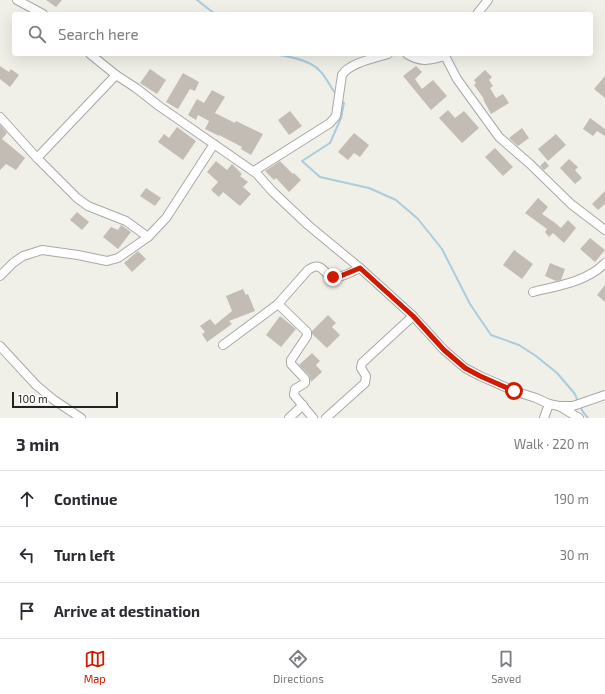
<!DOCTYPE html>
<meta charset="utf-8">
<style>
:root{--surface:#fff;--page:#f7f7f7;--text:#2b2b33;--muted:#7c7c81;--line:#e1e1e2;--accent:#d21a01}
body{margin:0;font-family:"Exo 2",sans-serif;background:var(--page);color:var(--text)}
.scale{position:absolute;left:12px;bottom:10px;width:106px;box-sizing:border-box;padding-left:4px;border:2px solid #212121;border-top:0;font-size:11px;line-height:14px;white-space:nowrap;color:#212121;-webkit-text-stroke:3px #fff;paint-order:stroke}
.stop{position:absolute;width:12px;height:12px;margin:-9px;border:3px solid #d21a01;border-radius:50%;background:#fff}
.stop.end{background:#d21a01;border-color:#fff;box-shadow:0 1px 4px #0008}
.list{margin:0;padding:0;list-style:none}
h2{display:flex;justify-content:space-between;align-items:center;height:52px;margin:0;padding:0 16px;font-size:17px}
h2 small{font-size:13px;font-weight:400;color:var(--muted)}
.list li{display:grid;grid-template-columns:26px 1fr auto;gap:12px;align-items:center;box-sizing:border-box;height:56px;padding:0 16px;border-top:1px solid var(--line)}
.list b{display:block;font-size:15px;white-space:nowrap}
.list em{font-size:13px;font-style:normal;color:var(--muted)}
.icon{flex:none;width:22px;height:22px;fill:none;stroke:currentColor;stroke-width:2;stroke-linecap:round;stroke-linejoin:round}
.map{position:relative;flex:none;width:605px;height:418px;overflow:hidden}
.search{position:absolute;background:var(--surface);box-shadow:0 4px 16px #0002;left:12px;right:12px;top:12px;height:44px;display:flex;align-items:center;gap:10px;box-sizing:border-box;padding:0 14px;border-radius:4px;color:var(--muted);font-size:15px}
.sheet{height:220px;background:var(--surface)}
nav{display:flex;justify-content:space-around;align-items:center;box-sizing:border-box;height:56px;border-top:1px solid var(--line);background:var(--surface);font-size:11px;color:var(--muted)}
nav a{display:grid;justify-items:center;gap:2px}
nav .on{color:var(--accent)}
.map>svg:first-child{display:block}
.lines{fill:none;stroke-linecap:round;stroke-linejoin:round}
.stream{stroke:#a9ccde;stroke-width:2}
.building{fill:#c2bcb4}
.minor-casing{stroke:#a8a8a8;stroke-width:10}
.minor{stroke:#fff;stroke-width:8}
.route{stroke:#d21a01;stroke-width:5}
</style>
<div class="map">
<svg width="605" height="418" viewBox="0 0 605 418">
<rect width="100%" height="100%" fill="#f1f0e8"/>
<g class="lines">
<!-- stream -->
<g class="stream">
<polyline points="197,0 215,14"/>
<path d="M 271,54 C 285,55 311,60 320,71 C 327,78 330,87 336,94"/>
<polyline points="342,101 344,103 341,118 330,143 302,161 320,177 369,188 396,200 418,219 442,249 470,304 491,335 519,345 536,356 557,373 575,394 578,402"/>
<polyline points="580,406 583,412 588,418"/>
</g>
</g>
<!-- building -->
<g class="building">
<polygon points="46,0 62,0 56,7"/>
<polygon points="0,66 9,72 11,69 19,75 10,87 0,79"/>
<polygon points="416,66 422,72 415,79 422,89 433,80 447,96 431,110 403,76"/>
<polygon points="150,69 166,80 157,94 140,83"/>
<polygon points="485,70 492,77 489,80 493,86 490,88 496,98 503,94 509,103 491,114 483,99 484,99 474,85 476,83 474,80"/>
<polygon points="183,73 199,82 195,91 190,89 178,109 166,102"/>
<polygon points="605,76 605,98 594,89"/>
<polygon points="212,90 225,97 215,113 235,123 236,121 263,134 251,155 241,149 242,147 219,135 219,136 205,129 209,121 198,115 196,120 188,115 197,99 204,103"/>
<polygon points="448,110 455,118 464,111 479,128 462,143 439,118"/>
<polygon points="290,111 302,126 289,135 278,120"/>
<polygon points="590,118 605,129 605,136 597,131 593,136 583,129"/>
<polygon points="0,125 7,133 2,139 25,158 16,170 6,164 0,170"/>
<polygon points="177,127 196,141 183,160 158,142 164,134 169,138"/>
<polygon points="522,128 529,138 518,146 509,138"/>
<polygon points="354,133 369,145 360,157 354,153 348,160 338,152"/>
<polygon points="556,134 566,145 548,161 538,149"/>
<polygon points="495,148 513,167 503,176 485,157"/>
<polygon points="569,159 578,167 575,170 582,178 575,184 560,168"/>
<polygon points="216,161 227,170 232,164 242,174 240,176 248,182 243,187 251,194 240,206 223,192 219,197 211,190 218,182 207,172"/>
<polygon points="280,161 293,174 294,173 301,180 289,192 276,178 274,180 265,171"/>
<polygon points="545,161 549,166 544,170 540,166"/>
<polygon points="146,188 161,198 155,206 140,196"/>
<polygon points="605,191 605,204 598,210 592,204"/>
<polygon points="538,198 548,207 542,214 554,222 561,228 568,220 576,228 564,243 553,233 549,237 545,232 547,229 525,213"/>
<polygon points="77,212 89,222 82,230 70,220"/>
<polygon points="121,225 131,232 118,249 103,237 111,227 118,230"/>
<polygon points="590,238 605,250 595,262 580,249"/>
<polygon points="514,250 533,264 522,279 503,265"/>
<polygon points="138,251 146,259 132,272 124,263"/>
<polygon points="550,263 565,269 561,280 556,281 545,276"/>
<polygon points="605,285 605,302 597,295"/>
<polygon points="243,289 246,295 248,294 255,311 229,321 232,324 207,342 202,334 205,332 200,326 210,319 215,325 232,311 226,296"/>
<polygon points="328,315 336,323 332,327 340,335 327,348 312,334 312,331"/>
<polygon points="280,316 296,329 281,347 266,335"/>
<polygon points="312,353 320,361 316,365 322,372 311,382 309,375 299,365"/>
</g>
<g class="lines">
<!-- minor casing -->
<g class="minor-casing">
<g id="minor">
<polyline points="17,0 43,14"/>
<polyline points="477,14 488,0"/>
<polyline points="90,54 116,75 136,88 159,106 257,174 272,191 308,225 360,268 413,316 444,350 465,368 480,376 514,391 536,398 549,404 559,406 579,418"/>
<path d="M 407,54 C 421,63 429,60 445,56"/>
<polyline points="444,54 457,79 499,137 530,164 571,204 605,230"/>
<polyline points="0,117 37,158 77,198 88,206 126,221 148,237"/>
<polyline points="37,158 116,75"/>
<path d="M 254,171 L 330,123 L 336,116 L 342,75 C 349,63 375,58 388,54"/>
<polyline points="0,276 13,263 23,256 42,250 78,255 107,261 118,258 148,237 166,218 214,144"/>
<path d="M 533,292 C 557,286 587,282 605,263"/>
<polyline points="278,304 307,332 307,336 291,360 291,364 305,379 305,383 295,389 294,395 313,418"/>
<path d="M 223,345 L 278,304 L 308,270 C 324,259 322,277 336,277 C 344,277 353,271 360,268"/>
<polyline points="0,346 36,385 54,400 81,418"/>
<polyline points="559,406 573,406 605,395"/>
<polyline points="289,418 303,405"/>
<polyline points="326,418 365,383 366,376 361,368 362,363 413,316"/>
<polyline points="544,418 549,404"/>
</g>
</g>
<!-- minor -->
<use href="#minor" class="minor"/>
</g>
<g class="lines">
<!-- route -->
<polyline class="route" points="333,277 338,277 360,268 413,316 444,350 465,368 480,376 514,391"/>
</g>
</svg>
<div class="scale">100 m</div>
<div class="stop" style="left:514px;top:391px"></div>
<div class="stop end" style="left:333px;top:277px"></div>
<div class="search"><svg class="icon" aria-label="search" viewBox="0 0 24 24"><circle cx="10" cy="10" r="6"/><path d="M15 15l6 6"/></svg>Search here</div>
</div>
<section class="sheet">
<h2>3 min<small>Walk · 220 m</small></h2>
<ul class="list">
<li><svg class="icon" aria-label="ahead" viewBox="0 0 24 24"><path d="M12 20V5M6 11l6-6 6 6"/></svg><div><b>Continue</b></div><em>190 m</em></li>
<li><svg class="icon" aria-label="left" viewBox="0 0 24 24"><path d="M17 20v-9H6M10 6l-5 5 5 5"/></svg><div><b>Turn left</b></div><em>30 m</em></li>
<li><svg class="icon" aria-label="arrive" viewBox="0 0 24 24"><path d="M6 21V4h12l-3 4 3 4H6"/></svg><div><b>Arrive at destination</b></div></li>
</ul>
</section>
<nav>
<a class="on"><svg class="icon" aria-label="map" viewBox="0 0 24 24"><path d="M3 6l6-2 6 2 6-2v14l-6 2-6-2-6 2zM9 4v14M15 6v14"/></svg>Map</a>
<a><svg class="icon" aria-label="directions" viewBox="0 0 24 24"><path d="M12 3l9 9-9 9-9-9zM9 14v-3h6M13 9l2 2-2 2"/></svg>Directions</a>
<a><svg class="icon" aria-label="saved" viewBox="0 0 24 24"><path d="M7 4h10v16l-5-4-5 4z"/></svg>Saved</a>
</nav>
